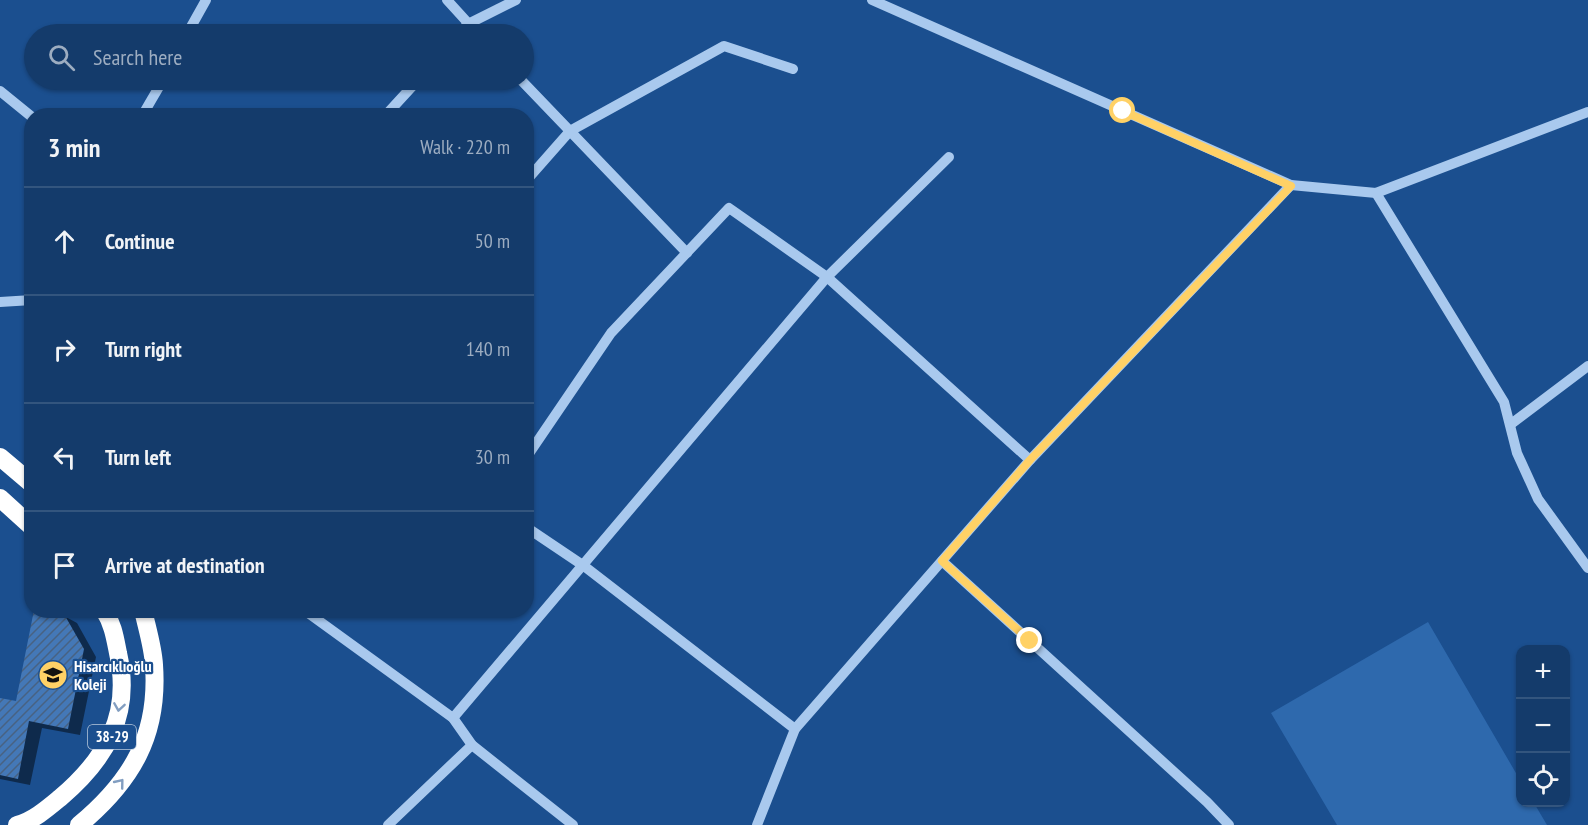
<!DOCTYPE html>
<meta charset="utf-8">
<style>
:root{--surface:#143b6b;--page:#214673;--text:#f1f3f6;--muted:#9dadc1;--line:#33557e}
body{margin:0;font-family:"PT Sans Narrow",sans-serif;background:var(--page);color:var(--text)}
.controls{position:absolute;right:18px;bottom:18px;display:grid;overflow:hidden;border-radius:12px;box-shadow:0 2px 4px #0004}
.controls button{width:54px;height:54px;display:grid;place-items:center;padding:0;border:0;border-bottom:2px solid var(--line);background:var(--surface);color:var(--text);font:30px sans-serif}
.stop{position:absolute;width:18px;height:18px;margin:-14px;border:4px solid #ffd166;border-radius:50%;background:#fff}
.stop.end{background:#ffd166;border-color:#fff;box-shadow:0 2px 6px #0008}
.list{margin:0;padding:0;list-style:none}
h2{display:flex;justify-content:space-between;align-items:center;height:78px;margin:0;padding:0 24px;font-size:26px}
h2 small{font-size:20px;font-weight:400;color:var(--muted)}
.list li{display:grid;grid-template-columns:39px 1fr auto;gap:18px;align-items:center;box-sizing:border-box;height:108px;padding:0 24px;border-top:2px solid var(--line)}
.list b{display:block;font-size:22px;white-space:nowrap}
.list em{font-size:20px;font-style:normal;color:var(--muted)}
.icon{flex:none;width:33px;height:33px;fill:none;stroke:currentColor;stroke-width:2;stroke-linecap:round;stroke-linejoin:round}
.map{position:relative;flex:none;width:1588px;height:825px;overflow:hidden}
.search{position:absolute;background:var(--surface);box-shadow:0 2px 4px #0004;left:24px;top:24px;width:510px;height:66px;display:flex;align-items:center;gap:15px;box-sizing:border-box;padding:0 21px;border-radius:33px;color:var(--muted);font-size:22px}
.panel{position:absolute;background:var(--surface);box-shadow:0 2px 4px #0004;left:24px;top:108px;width:510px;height:510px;border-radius:24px}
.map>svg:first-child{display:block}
.garden{fill:#2e69ad}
.shadow{fill:#0007}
.building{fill:url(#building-hatch)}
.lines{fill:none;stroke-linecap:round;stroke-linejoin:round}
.minor{stroke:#a9c9ee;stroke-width:10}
.highway{stroke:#fff;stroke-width:18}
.oneway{stroke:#829ec1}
.route{stroke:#ffd166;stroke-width:8}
.labels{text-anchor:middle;stroke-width:4.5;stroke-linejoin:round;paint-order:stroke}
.shield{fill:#1b4f8f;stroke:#bbcadd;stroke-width:1.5}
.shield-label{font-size:15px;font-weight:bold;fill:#fff}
.poi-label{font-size:16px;font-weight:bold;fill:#fff;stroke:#1b4f8f;text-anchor:start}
</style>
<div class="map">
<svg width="1588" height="825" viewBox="0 0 1588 825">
<defs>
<pattern id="building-hatch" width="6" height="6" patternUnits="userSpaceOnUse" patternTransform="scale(1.5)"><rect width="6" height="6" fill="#4478b7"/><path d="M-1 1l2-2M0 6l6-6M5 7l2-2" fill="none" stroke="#486282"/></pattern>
</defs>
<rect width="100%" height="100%" fill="#1b4f8f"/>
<!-- garden -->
<polygon class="garden" points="1428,622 1520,780 1520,802 1534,803 1547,825 1337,825 1271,713"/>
<!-- shadow -->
<polygon class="shadow" points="64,616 77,623 96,657 80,735 42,728 30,785 0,779 0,700 17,703"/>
<!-- building -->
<polygon class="building" points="34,610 64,614 84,649 68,729 29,721 18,779 0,775 0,698 16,701"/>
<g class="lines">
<!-- minor -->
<g class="minor">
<polyline points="447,0 478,34"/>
<polyline points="872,0 1291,185 1376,193 1588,112"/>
<polyline points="187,34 206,0"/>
<polyline points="458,34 468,24 516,0"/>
<polyline points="521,80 687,253"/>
<polyline points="0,91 32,117"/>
<polyline points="142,116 163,80"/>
<polyline points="385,116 418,80"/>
<polyline points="526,181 570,131 724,46 793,69"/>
<polyline points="1376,193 1504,402 1517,453 1538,499 1588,568"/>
<polyline points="0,302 32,300"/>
<polyline points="1511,424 1588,366"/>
<polyline points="526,458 611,333 729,208 827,277 1030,460"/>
<polyline points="526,527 584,566 795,729"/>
<polyline points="942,561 1207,802 1229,825"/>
<polyline points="304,610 453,718 472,745 573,825"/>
<polyline points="453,718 827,277 949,157"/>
<polyline points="388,825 472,745"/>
<polyline points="757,825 795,729 1030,460 1291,185"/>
</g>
<!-- highway -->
<g class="highway">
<polyline points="0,457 32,484"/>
<polyline points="0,498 32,527"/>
<path d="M 17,825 C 33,821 48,808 60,798 C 106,759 132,715 118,653 C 115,638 113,624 104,610"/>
<path d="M 79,825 C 132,781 159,735 154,665 C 153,647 147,628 143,610"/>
</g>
</g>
<!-- one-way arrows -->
<defs><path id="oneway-chevron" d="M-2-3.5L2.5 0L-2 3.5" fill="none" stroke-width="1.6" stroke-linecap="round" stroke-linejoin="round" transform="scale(1.5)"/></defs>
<g class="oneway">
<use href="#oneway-chevron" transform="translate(119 707) rotate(99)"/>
<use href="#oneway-chevron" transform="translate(120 783) rotate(-51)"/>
</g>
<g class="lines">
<!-- route -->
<polyline class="route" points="1030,641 942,561 1030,460 1291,186 1123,111"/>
</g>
<!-- icons -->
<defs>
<g id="school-disc" transform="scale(1.5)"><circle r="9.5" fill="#ffd166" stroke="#1b4f8f"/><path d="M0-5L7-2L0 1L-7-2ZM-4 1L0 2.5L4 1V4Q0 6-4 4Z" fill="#111"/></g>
</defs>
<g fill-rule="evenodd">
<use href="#school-disc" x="53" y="675"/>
</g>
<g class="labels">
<!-- shield labels -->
<rect class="shield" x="88" y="725" width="48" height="24" rx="4.5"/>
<g class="shield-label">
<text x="112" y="742">38-29</text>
</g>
<!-- poi labels -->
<g class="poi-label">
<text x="74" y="672">Hisarcıklıoğlu<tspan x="74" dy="18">Koleji</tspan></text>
</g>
</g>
</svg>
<div class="controls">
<button>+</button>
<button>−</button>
<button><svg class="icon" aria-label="locate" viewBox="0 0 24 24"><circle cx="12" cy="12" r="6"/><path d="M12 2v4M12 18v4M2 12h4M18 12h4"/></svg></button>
</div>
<div class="stop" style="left:1123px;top:111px"></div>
<div class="stop end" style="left:1030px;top:641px"></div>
<div class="search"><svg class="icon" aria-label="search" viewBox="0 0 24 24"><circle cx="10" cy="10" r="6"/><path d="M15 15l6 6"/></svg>Search here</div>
<section class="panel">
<h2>3 min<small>Walk · 220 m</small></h2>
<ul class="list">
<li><svg class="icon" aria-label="ahead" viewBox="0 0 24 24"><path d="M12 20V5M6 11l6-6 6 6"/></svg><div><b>Continue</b></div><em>50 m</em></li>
<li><svg class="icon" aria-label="right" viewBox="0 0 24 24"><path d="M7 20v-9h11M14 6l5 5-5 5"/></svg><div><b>Turn right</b></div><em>140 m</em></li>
<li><svg class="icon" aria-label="left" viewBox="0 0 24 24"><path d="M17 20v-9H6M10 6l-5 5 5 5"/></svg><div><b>Turn left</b></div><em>30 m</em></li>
<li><svg class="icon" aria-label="arrive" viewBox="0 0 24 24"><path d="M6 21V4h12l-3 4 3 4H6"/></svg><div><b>Arrive at destination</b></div></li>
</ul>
</section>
</div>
